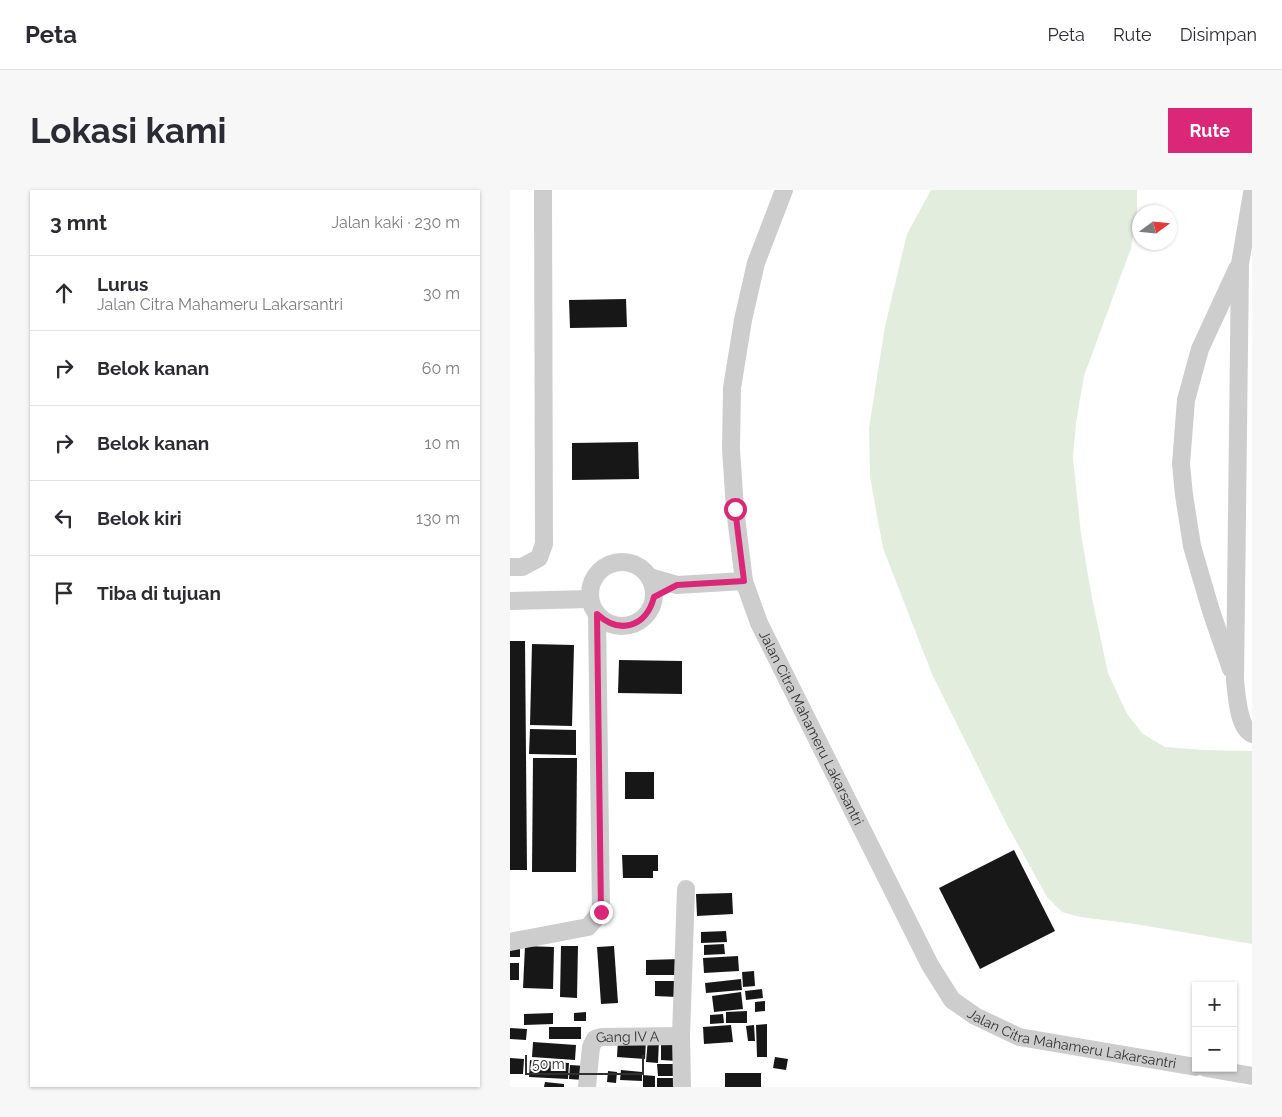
<!DOCTYPE html>
<html lang="id">
<meta charset="utf-8">
<style>
:root{--surface:#fff;--page:#f7f7f7;--text:#2b2b33;--muted:#7c7c81;--line:#e1e1e2;--accent:#db2777}
body{margin:0;font-family:Raleway,sans-serif;background:var(--page);color:var(--text)}
.controls{position:absolute;right:15px;bottom:15px;display:grid;overflow:hidden;border-radius:0px;box-shadow:0 1px 4px #0004}
.controls button{width:45px;height:45px;display:grid;place-items:center;padding:0;border:0;border-bottom:1px solid var(--line);background:var(--surface);color:var(--text);font:25px sans-serif}
.compass{position:absolute;left:622px;top:15px;width:45px;height:45px;border-radius:50%;background:var(--surface);box-shadow:0 1px 4px #0004;rotate:75deg}
.scale{position:absolute;left:15px;bottom:12px;width:119px;box-sizing:border-box;padding-left:5px;border:2px solid #303030;border-top:0;font-size:14px;line-height:18px;white-space:nowrap;color:#303030;-webkit-text-stroke:4px #fff;paint-order:stroke}
.stop{position:absolute;width:15px;height:15px;margin:-11px;border:4px solid #db2777;border-radius:50%;background:#fff}
.stop.end{background:#db2777;border-color:#fff;box-shadow:0 1px 5px #0008}
.list{margin:0;padding:0;list-style:none}
h2{display:flex;justify-content:space-between;align-items:center;height:65px;margin:0;padding:0 20px;font-size:21px}
h2 small{font-size:16px;font-weight:400;color:var(--muted)}
.list li{display:grid;grid-template-columns:32px 1fr auto;gap:15px;align-items:center;box-sizing:border-box;height:75px;padding:0 20px;border-top:1px solid var(--line)}
.list b{display:block;font-size:19px;white-space:nowrap}
.list p{margin:0;font-size:16px;white-space:nowrap;color:var(--muted)}
.list em{font-size:16px;font-style:normal;color:var(--muted)}
.icon{flex:none;width:28px;height:28px;fill:none;stroke:currentColor;stroke-width:2;stroke-linecap:round;stroke-linejoin:round}
.map{position:relative;flex:none;width:742px;height:897px;overflow:hidden;border-radius:0px}
header{display:flex;align-items:center;gap:30px;box-sizing:border-box;height:70px;padding:0 25px;background:var(--surface);border-bottom:1px solid var(--line)}
header strong{font-size:24px}
nav{display:flex;gap:28px;margin-inline-start:auto;font-size:18px}
.intro{display:flex;align-items:center;justify-content:space-between;box-sizing:border-box;height:120px;padding:0 30px}
h1{margin:0;font-size:35px}
.button{padding:12px 22px;border-radius:0px;background:var(--accent);color:#fff;font-size:18px;font-weight:700}
main{display:flex;gap:30px;padding:0 30px}
aside{flex:1;background:var(--surface);border-radius:0px;box-shadow:0 1px 4px #0004}
.map>svg:first-child{display:block}
.green{fill:#e3edde}
.building{fill:#171717}
.lines{fill:none;stroke-linecap:round;stroke-linejoin:round}
.minor{stroke:#cdcdcd;stroke-width:18}
.route{stroke:#db2777;stroke-width:6}
.labels{text-anchor:middle;stroke-width:5;stroke-linejoin:round;paint-order:stroke}
.street-label{font-size:14px;fill:#303030;stroke:#fff}
</style>
<header>
<strong>Peta</strong>
<nav><a>Peta</a><a>Rute</a><a>Disimpan</a></nav>
</header>
<div class="intro"><h1>Lokasi kami</h1><a class="button">Rute</a></div>
<main>
<aside>
<h2>3 mnt<small>Jalan kaki · 230 m</small></h2>
<ul class="list">
<li><svg class="icon" aria-label="ahead" viewBox="0 0 24 24"><path d="M12 20V5M6 11l6-6 6 6"/></svg><div><b>Lurus</b><p>Jalan Citra Mahameru Lakarsantri</p></div><em>30 m</em></li>
<li><svg class="icon" aria-label="right" viewBox="0 0 24 24"><path d="M7 20v-9h11M14 6l5 5-5 5"/></svg><div><b>Belok kanan</b></div><em>60 m</em></li>
<li><svg class="icon" aria-label="right" viewBox="0 0 24 24"><path d="M7 20v-9h11M14 6l5 5-5 5"/></svg><div><b>Belok kanan</b></div><em>10 m</em></li>
<li><svg class="icon" aria-label="left" viewBox="0 0 24 24"><path d="M17 20v-9H6M10 6l-5 5 5 5"/></svg><div><b>Belok kiri</b></div><em>130 m</em></li>
<li><svg class="icon" aria-label="arrive" viewBox="0 0 24 24"><path d="M6 21V4h12l-3 4 3 4H6"/></svg><div><b>Tiba di tujuan</b></div></li>
</ul>
</aside>
<div class="map">
<svg width="742" height="897" viewBox="0 0 742 897">
<rect width="100%" height="100%" fill="#fff"/>
<!-- green -->
<polygon class="green" points="421,0 627,0 627,21 621,58 574,186 566,233 563,268 571,344 582,408 598,483 617,524 633,544 655,557 694,560 742,561 742,754 625,734 570,727 552,722 537,707 496,633 422,484 373,358 360,287 359,238 375,136 397,44"/>
<!-- building -->
<g class="building">
<polygon points="116,109 117,137 60,138 59,110"/>
<polygon points="128,252 129,289 62,290 62,253"/>
<polygon points="0,451 15,451 17,680 0,680"/>
<polygon points="22,454 64,455 62,536 20,535"/>
<polygon points="109,470 172,471 172,504 108,503"/>
<polygon points="20,539 66,540 66,565 19,564"/>
<polygon points="23,568 67,568 66,682 22,682"/>
<rect x="115" y="582" width="29" height="27"/>
<polygon points="504,660 545,741 470,779 429,698"/>
<polygon points="112,665 148,665 148,681 143,681 143,688 113,688"/>
<polygon points="222,703 223,724 187,726 186,704"/>
<polygon points="216,741 217,752 191,753 191,742"/>
<polygon points="214,754 215,764 194,765 194,755"/>
<polygon points="15,756 44,757 43,799 13,798"/>
<polygon points="51,756 68,756 67,808 50,807"/>
<polygon points="104,756 108,813 91,814 87,757"/>
<rect x="0" y="758" width="10" height="9"/>
<polygon points="228,766 229,781 194,783 193,768"/>
<polygon points="171,769 171,785 136,785 136,770"/>
<rect x="0" y="773" width="9" height="17"/>
<polygon points="244,781 245,796 233,797 232,782"/>
<polygon points="231,789 232,800 196,803 195,793"/>
<polygon points="145,791 167,791 167,807 145,806"/>
<polygon points="252,799 253,808 236,810 235,801"/>
<polygon points="231,802 233,819 204,822 202,806"/>
<polygon points="255,811 255,821 245,822 245,812"/>
<polygon points="237,821 237,833 216,833 216,822"/>
<polygon points="76,822 76,831 64,831 64,823"/>
<polygon points="43,823 43,834 14,835 14,824"/>
<polygon points="213,824 214,833 200,834 200,825"/>
<polygon points="257,834 257,867 247,867 246,835"/>
<polygon points="221,835 223,852 194,854 193,837"/>
<polygon points="244,835 245,851 238,851 236,836"/>
<rect x="39" y="837" width="32" height="12"/>
<polygon points="0,838 17,839 16,850 0,849"/>
<polygon points="108,849 136,850 135,869 107,867"/>
<polygon points="138,849 149,850 148,873 136,872"/>
<polygon points="151,850 168,851 167,871 151,870"/>
<polygon points="23,852 66,855 65,870 22,867"/>
<polygon points="265,867 278,869 276,880 263,878"/>
<polygon points="0,868 14,869 13,884 0,884"/>
<polygon points="20,870 59,873 58,889 19,887"/>
<polygon points="147,874 171,874 171,886 148,886"/>
<polygon points="60,875 75,876 74,890 59,889"/>
<polygon points="111,880 132,882 132,891 110,890"/>
<polygon points="98,881 107,882 106,893 97,892"/>
<rect x="215" y="883" width="36" height="14"/>
<polygon points="133,885 145,886 145,897 133,897"/>
<polygon points="147,888 170,888 169,897 147,897"/>
<polygon points="35,892 54,894 54,897 34,897"/>
</g>
<g class="lines">
<!-- minor -->
<g class="minor">
<path id="s1" d="M 274,0 L 246,73 L 233,130 L 222,198 L 221,259 L 225,319 L 234,391 L 249,433 L 420,775 L 442,810 L 465,826 L 509,847 L 686,877"/>
<path d="M 742,3 L 730,74 L 725,491 C 727,506 728,537 742,544"/>
<circle cx="112" cy="404" r="32"/>
<polyline points="0,377 12,377 29,368 34,354 33,0"/>
<polyline points="139,387 167,395 234,391"/>
<polyline points="0,411 80,409"/>
<polyline points="721,479 701,421 682,356 674,305 671,274 676,210 690,159 727,79"/>
<polyline points="0,752 78,737 91,722 87,424"/>
<polyline points="696,878 742,886"/>
<path id="s2" d="M 77,897 L 81,857 L 85,849 L 92,847 L 171,846"/>
<polyline points="172,897 171,846 176,699"/>
</g>
</g>
<g class="lines">
<!-- route -->
<path class="route" d="M 91,722 L 87,424 C 110,445 136,437 144,407 L 167,395 L 234,391 L 225,319"/>
</g>
<g class="labels">
<!-- street labels -->
<g class="street-label">
<text dy="5" stroke="none"><textPath href="#s1" startOffset="561">Jalan Citra Mahameru Lakarsantri</textPath></text>
<text dy="5" stroke="none"><textPath href="#s1" startOffset="996">Jalan Citra Mahameru Lakarsantri</textPath></text>
<text dy="5" stroke="none"><textPath href="#s2" startOffset="82">Gang IV A</textPath></text>
</g>
</g>
</svg>
<div class="controls">
<button>+</button>
<button>−</button>
</div>
<svg class="compass" viewBox="-18 -18 36 36"><path d="M0-13l5 13h-10z" fill="#e53935"/><path d="M0 13l5-13h-10z" fill="#7c7c81"/></svg>
<div class="scale">50 m</div>
<div class="stop" style="left:225px;top:319px"></div>
<div class="stop end" style="left:91px;top:722px"></div>
</div>
</main>
